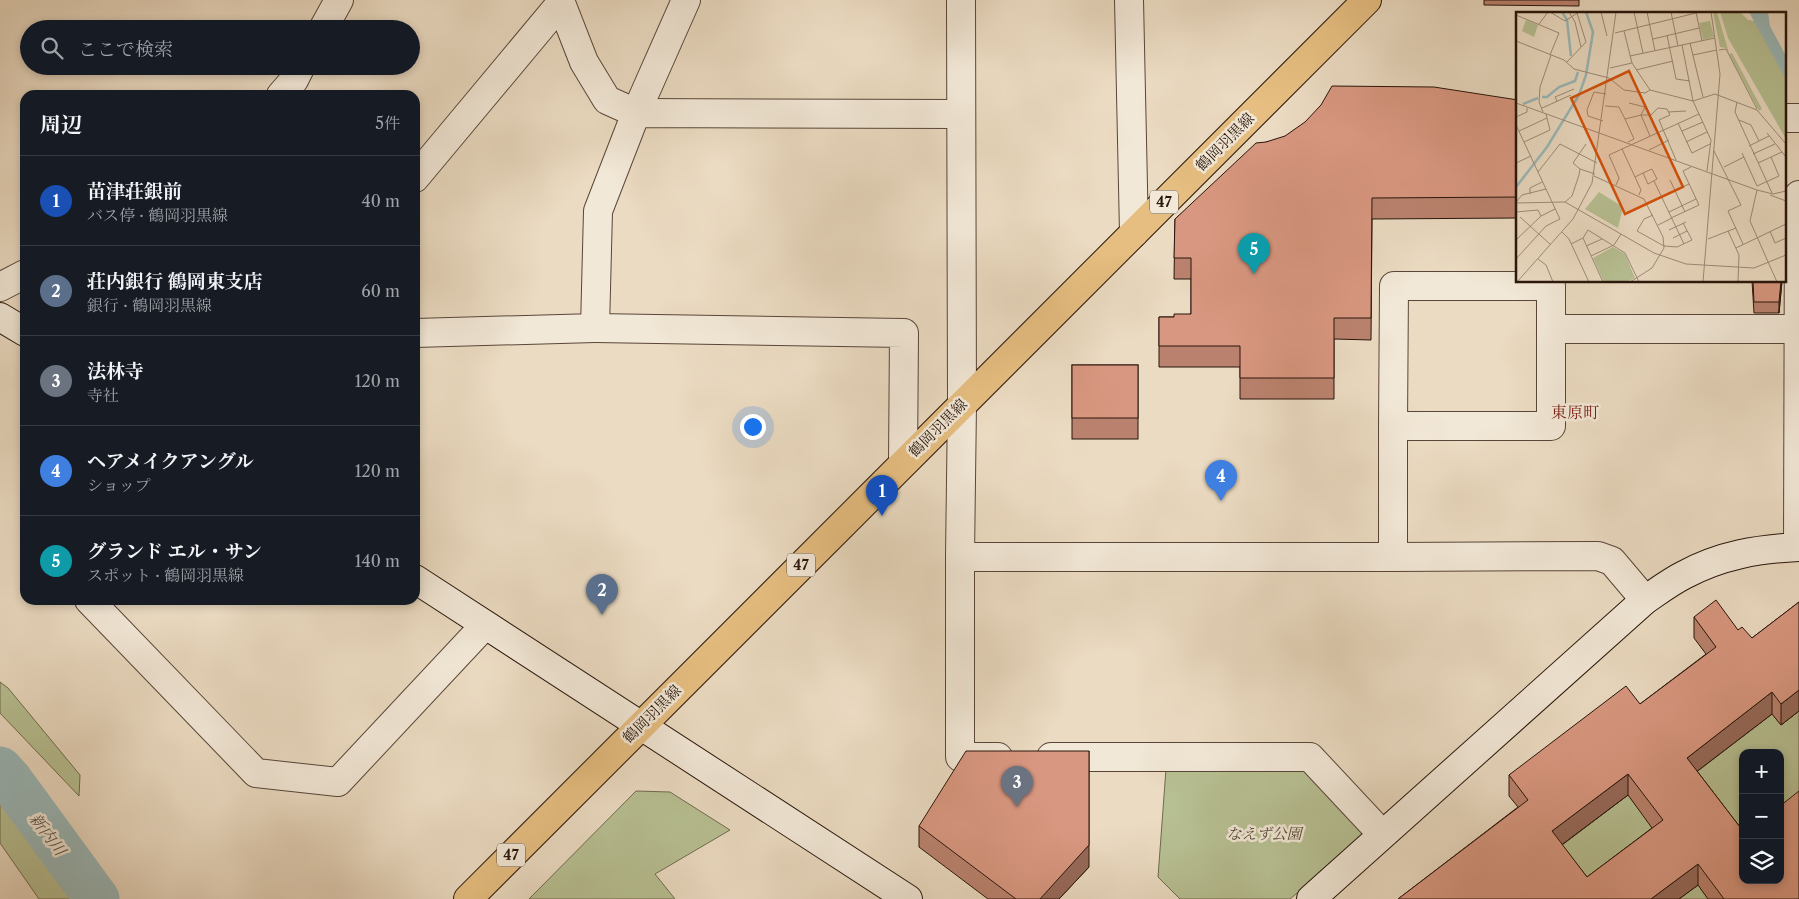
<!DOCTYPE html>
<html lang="ja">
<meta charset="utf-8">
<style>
:root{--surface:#171b24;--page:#20242c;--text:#f1f3f6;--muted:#9ea1a6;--line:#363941;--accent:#b45309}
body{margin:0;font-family:"Libre Caslon Text","Noto Serif JP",serif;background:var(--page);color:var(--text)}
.controls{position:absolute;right:15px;bottom:15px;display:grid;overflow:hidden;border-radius:10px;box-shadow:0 2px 8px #0003}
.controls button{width:45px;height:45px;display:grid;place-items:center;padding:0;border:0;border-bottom:1px solid var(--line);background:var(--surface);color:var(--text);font:25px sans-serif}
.you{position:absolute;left:752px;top:426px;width:18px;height:18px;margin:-12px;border:4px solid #fff;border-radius:50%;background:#1a73e8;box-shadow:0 0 0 8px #1a73e833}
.badge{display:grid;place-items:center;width:32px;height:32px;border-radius:50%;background:var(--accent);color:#fff;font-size:16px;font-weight:700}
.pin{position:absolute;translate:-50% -41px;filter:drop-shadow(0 1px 2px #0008)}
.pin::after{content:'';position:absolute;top:26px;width:18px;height:15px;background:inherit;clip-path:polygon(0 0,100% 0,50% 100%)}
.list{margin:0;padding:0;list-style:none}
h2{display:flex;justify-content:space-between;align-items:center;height:65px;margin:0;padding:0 20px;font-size:21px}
h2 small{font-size:16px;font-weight:400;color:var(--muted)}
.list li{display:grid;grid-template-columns:32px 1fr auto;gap:15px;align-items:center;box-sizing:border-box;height:90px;padding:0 20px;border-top:1px solid var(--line)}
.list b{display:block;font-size:19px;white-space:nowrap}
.list p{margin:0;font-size:16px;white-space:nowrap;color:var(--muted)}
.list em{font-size:16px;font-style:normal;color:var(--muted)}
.icon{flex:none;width:28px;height:28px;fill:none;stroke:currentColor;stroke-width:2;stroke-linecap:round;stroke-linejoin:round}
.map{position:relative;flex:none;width:1799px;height:899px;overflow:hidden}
.search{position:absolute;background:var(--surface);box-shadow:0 2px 8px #0003;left:20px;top:20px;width:400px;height:55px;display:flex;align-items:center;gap:12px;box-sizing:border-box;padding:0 18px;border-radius:28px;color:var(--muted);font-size:19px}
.panel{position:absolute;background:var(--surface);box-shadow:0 2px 8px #0003;left:20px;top:90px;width:400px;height:515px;border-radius:15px}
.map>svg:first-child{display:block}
.green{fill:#b7c093;stroke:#706a4f}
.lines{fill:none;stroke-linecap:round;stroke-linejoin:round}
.river{stroke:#9ab9ba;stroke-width:45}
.street-casing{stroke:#594639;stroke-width:30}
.secondary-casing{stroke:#28150b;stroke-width:30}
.primary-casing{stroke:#28150b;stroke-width:30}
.street{stroke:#f2e8d7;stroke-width:28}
.secondary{stroke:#f2e8d7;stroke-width:28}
.primary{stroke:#e6be81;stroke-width:28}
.wall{fill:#ba826e;stroke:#28150b;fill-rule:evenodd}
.shaded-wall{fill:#976a5a;stroke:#28150b}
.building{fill:#d89780;stroke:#28150b;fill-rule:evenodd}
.labels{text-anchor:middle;stroke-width:5;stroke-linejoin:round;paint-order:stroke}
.shield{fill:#f2e8d7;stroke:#655448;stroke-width:1}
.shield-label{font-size:14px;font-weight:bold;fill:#28150b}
.street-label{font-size:15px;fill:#28150b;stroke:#f2e8d7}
.park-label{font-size:15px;font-style:italic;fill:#534834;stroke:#f2e8d7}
.neighbourhood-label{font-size:16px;fill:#7a1f14;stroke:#f2e8d7}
.water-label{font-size:16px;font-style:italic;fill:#504e48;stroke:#f2e8d7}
.inset-river{fill:none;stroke:#9ab9ba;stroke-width:2.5}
.inset-road{fill:none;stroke:#9d8c79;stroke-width:1}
.view{fill:#d5520c;fill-opacity:0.15;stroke:#d5520c;stroke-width:2.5}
.inset-edge{fill:none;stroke:#28150b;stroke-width:2.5}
</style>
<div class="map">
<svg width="1799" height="899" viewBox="0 0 1799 899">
<rect width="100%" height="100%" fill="#ebdbc2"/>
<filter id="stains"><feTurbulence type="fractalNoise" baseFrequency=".004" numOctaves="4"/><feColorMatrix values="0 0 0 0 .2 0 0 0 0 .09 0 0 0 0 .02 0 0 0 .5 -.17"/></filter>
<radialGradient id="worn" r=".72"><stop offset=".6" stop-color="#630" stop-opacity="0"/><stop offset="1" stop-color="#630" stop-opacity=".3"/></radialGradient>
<!-- green -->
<g class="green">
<polygon points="0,682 8,688 80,775 79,796 0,713"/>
<polygon points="1799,711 1799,812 1780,827 1780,753 1743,753 1743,852 1663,798 1772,714 1781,725"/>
<polygon points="1166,769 1309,770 1369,833 1290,899 1180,899 1158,877"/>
<polygon points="0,784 10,794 83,899 39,899 0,843"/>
<polygon points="636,791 670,792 730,830 655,874 675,899 529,899"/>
<polygon points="1628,795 1663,841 1587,898 1552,852"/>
<polygon points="1698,885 1708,899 1679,899"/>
</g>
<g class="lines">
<!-- river -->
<polyline class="river" points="0,769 10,780 97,899"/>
<!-- street casing -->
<g class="street-casing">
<g id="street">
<polyline points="961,0 962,404 960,557 1393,557 1393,426 1551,426 1551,286 1394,286 1393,426"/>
<polyline points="1129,0 1134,233"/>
<polyline points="323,29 339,0"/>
<polyline points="281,95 294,80 301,66"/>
<polyline points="1785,118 1799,118"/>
<polyline points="415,178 561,3 584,62 607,100 636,113 686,0"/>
<polyline points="0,287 25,274"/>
<polyline points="595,328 904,333 903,463"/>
<polyline points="1551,329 1799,329"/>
<polyline points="415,333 595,328 598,211 636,113 960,114"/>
<polyline points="1798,547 1799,195"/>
<polyline points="960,557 960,757 998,757"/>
<polyline points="1393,557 1598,556 1612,561 1645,600"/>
<polyline points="89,600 256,773 338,782 485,625"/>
<polyline points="1051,757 1310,757 1382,834"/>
</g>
</g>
<!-- secondary casing -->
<g class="secondary-casing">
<g id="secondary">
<polyline points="0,317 25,332"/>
<polyline points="415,579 908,899"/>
<path d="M 1311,899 L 1645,600 C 1657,592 1670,582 1684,575 C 1721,555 1758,549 1799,547"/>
</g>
</g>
<!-- primary casing -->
<g class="primary-casing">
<polyline id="primary" points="468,899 1367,0"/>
</g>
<!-- street -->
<use href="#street" class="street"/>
<!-- secondary -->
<use href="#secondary" class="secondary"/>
<!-- primary -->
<use href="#primary" class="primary"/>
</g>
<!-- wall -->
<g class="wall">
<polygon points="1484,0 1579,0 1579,6 1484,5"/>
<polygon points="1518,100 1518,218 1372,219 1371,340 1334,339 1334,399 1240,399 1240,367 1159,367 1159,317 1174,317 1191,314 1191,279 1174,279 1175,219 1266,142"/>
<polygon points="1752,281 1782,281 1779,313 1754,313"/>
<rect x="1072" y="365" width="66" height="74"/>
<path d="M 1799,602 L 1799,711 L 1781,725 L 1772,714 L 1697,771 L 1743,831 L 1799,899 L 1708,899 L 1698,885 L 1679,899 L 1398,899 L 1518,807 L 1509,796 L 1509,775 L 1640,704 L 1706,654 L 1694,638 L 1694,617 L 1738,630 L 1752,638 ZM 1628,795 L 1652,828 L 1587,877 L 1562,845 Z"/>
<polygon points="919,826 1089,867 1059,899 988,899 919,847"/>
</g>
<!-- shaded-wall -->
<g class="shaded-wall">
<polygon points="1781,281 1782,281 1779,313 1779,302"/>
<polygon points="1799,690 1799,711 1781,725 1781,704"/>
<polygon points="1772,692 1772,714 1687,779 1687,758"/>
<polygon points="1089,751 1089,867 1059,899 1040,899"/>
<polygon points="1628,774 1628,795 1552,852 1552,831"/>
<polygon points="1698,864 1698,885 1679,899 1651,899"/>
</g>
<!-- building -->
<g class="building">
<polygon points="1332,86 1434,87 1518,100 1518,197 1372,198 1371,318 1334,318 1334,378 1240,378 1240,346 1159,346 1159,317 1174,317 1174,314 1191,314 1191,258 1174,258 1175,219 1256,143 1266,142 1285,136 1305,122 1321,105"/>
<polygon points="1753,281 1781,281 1779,302 1754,302"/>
<rect x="1072" y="365" width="66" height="53"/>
<path d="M 1716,600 L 1738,630 L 1742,627 L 1752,638 L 1799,602 L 1799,690 L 1781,704 L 1772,692 L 1687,758 L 1743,831 L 1743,880 L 1780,880 L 1780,806 L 1799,791 L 1799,899 L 1724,899 L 1698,864 L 1651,899 L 1398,899 L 1528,800 L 1509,775 L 1626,686 L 1640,704 L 1716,647 L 1694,617 ZM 1628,774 L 1663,820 L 1587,877 L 1552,831 Z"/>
<polygon points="966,751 1089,751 1089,845 1040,899 1016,899 919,826"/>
</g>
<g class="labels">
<!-- shield labels -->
<g class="shield">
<rect x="1150" y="190.5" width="28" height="23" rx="4"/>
<rect x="787" y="553.5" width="28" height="23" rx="4"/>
<rect x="497" y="843.5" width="28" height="23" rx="4"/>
</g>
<g class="shield-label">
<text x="1164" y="207">47</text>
<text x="801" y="570">47</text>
<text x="511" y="860">47</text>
</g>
<!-- street labels -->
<g class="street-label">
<text transform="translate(1225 142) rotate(-45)" y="5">鶴岡羽黒線</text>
<text transform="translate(938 428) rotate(-45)" y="5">鶴岡羽黒線</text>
<text transform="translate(652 714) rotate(-45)" y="5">鶴岡羽黒線</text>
</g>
<!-- park labels -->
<g class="park-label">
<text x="1264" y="839">なえず公園</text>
</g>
<!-- neighbourhood labels -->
<g class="neighbourhood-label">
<text x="1575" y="418">東原町</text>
</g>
<!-- water labels -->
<g class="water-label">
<text transform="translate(48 834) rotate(53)" y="6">新内川</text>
</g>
</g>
<!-- overview -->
<g transform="translate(1516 12)">
<rect width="270" height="270" fill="#ebdbc2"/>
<path d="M 197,0 L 201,0 L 213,41 L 210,36 L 204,35 ZM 204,0 L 224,0 L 232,8 L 245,10 L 270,51 L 270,127 L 212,26 ZM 10,8 L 22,13 L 18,25 L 6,19 ZM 194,9 L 198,25 L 187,28 L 183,11 ZM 216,41 L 246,97 L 243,99 L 213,42 ZM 83,180 L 107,195 L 102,216 L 69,197 ZM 97,235 L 109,242 L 119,266 L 110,270 L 88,270 L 77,246 Z" fill="#b7c093"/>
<path d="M 233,0 L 252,0 L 254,14 L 270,44 L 270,67 Z" fill="#9ab9ba"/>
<path class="inset-river" d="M 46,0 L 51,8 L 55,44M 26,85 L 31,85 L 43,75 L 59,69 L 62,60M 7,92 L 22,86M 0,175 L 31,135 L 63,83 L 70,63 L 77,20 L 70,0"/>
<path class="inset-road" d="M 34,0 L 49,9 L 63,0M 53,0 L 59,10 L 65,35M 85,0 L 91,24M 118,0 L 127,41M 131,0 L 139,39M 155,0 L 162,34M 180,0 L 186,29M 0,3 L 43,21 L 34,43M 23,12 L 32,0M 108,19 L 116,51 L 134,78 L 177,89 L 199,82 L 241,98 L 270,132M 99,21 L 184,0M 151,23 L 160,67 L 174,69M 137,27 L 183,16M 0,29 L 48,48 L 58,57 L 93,66 L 108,78 L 129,81 L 134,78M 174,31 L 187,85M 166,33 L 177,89 L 195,128 L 191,159M 203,38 L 210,37 L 241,97M 177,43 L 201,38M 114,44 L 199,26M 51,50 L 70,30 L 61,1M 94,56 L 116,51M 120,58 L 157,49M 41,89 L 39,85 L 58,77M 221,90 L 219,100 L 256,181M 0,91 L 241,178 L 257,182 L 270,179M 113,91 L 129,95 L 125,103 L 135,103 L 142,96 L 151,97 L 154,103 L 143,108 L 160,148M 89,94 L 103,95 L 109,107 L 125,103 L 134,124M 26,96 L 55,83M 27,100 L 23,90 L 24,75 L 35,43M 152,100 L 170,99M 0,105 L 11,100 L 11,96M 109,107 L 118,127 L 112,130M 223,108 L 235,113 L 243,129M 87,109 L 72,104 L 71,98 L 78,80 L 90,82M 162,111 L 176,141 L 194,132M 0,113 L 44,207 L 30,214 L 0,247M 3,119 L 31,106M 166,119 L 187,110M 251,121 L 270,145M 8,130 L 34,118 L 30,102M 170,130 L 191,120M 233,134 L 253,124M 133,138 L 153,128M 198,139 L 225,193 L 212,199 L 227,232M 226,141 L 241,174 L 263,164 L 255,145M 237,142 L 259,132M 0,151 L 15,144M 242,151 L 266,140M 208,155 L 228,145M 64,157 L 79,162M 22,160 L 44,132 L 81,151M 127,161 L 136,157 L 141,167 L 132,172 L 127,161 L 119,165 L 106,137 L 183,102M 78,164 L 128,187 L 147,225 L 148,236 L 136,256 L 114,270M 119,165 L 125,178 L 123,183M 154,168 L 169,200M 138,169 L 168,232M 100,173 L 103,166 L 93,143 L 106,137M 241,178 L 234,209 L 261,270M 14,182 L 14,176 L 26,170M 254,183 L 270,189M 0,190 L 6,183 L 30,177M 49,190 L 56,184 L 63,163 L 64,157 L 57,151 L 70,132M 0,191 L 49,190 L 138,241 L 170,252 L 238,256 L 270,243M 131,191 L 173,172M 0,200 L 22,198 L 25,204M 153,200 L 180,187M 137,203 L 128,207 L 121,219 L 148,234 L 161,235 L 176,228 L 167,211M 4,205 L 35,233M 155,206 L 183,193 L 167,159 L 175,155M 142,213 L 156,206M 153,218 L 170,210M 212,219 L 223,243 L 222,270M 254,219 L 259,231 L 270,226M 46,220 L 53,227 L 73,270M 67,226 L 87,270M 157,226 L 171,219M 192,227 L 220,216M 0,228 L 25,204 L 39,197M 55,232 L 67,226 L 72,218 L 109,241 L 123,270M 70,234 L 86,227M 220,236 L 270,212M 75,244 L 98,233 L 105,222M 22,247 L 30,253 L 37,270M 1,270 L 57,207 L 76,171 L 100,0M 187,270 L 204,62 L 195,0"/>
<path class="view" d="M 113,59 L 167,175 L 109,202 L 55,86 Z"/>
<rect width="270" height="270" class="inset-edge"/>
</g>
<rect width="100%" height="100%" filter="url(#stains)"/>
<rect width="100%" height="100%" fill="url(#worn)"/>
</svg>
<div class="controls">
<button>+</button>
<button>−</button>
<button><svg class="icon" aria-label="layers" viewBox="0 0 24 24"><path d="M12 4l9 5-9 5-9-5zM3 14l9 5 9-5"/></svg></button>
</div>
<div class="you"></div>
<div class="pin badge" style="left:882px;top:516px;background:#1a4fb4">1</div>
<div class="pin badge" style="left:602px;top:615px;background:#5c6f8a">2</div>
<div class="pin badge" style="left:1017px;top:807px;background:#6b7280">3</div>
<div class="pin badge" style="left:1221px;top:501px;background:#3f7fe0">4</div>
<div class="pin badge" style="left:1254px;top:274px;background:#0f9aa8">5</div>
<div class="search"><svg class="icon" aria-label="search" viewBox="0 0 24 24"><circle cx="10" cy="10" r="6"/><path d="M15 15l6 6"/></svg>ここで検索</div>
<section class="panel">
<h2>周辺<small>5件</small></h2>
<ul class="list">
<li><span class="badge" style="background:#1a4fb4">1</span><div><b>苗津荘銀前</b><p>バス停 · 鶴岡羽黒線</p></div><em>40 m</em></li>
<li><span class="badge" style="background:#5c6f8a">2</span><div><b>荘内銀行 鶴岡東支店</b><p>銀行 · 鶴岡羽黒線</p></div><em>60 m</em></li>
<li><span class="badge" style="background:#6b7280">3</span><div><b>法林寺</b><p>寺社</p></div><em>120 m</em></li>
<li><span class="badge" style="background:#3f7fe0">4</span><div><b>ヘアメイクアングル</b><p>ショップ</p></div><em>120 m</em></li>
<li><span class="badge" style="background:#0f9aa8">5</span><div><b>グランド エル・サン</b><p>スポット · 鶴岡羽黒線</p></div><em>140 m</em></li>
</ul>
</section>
</div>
